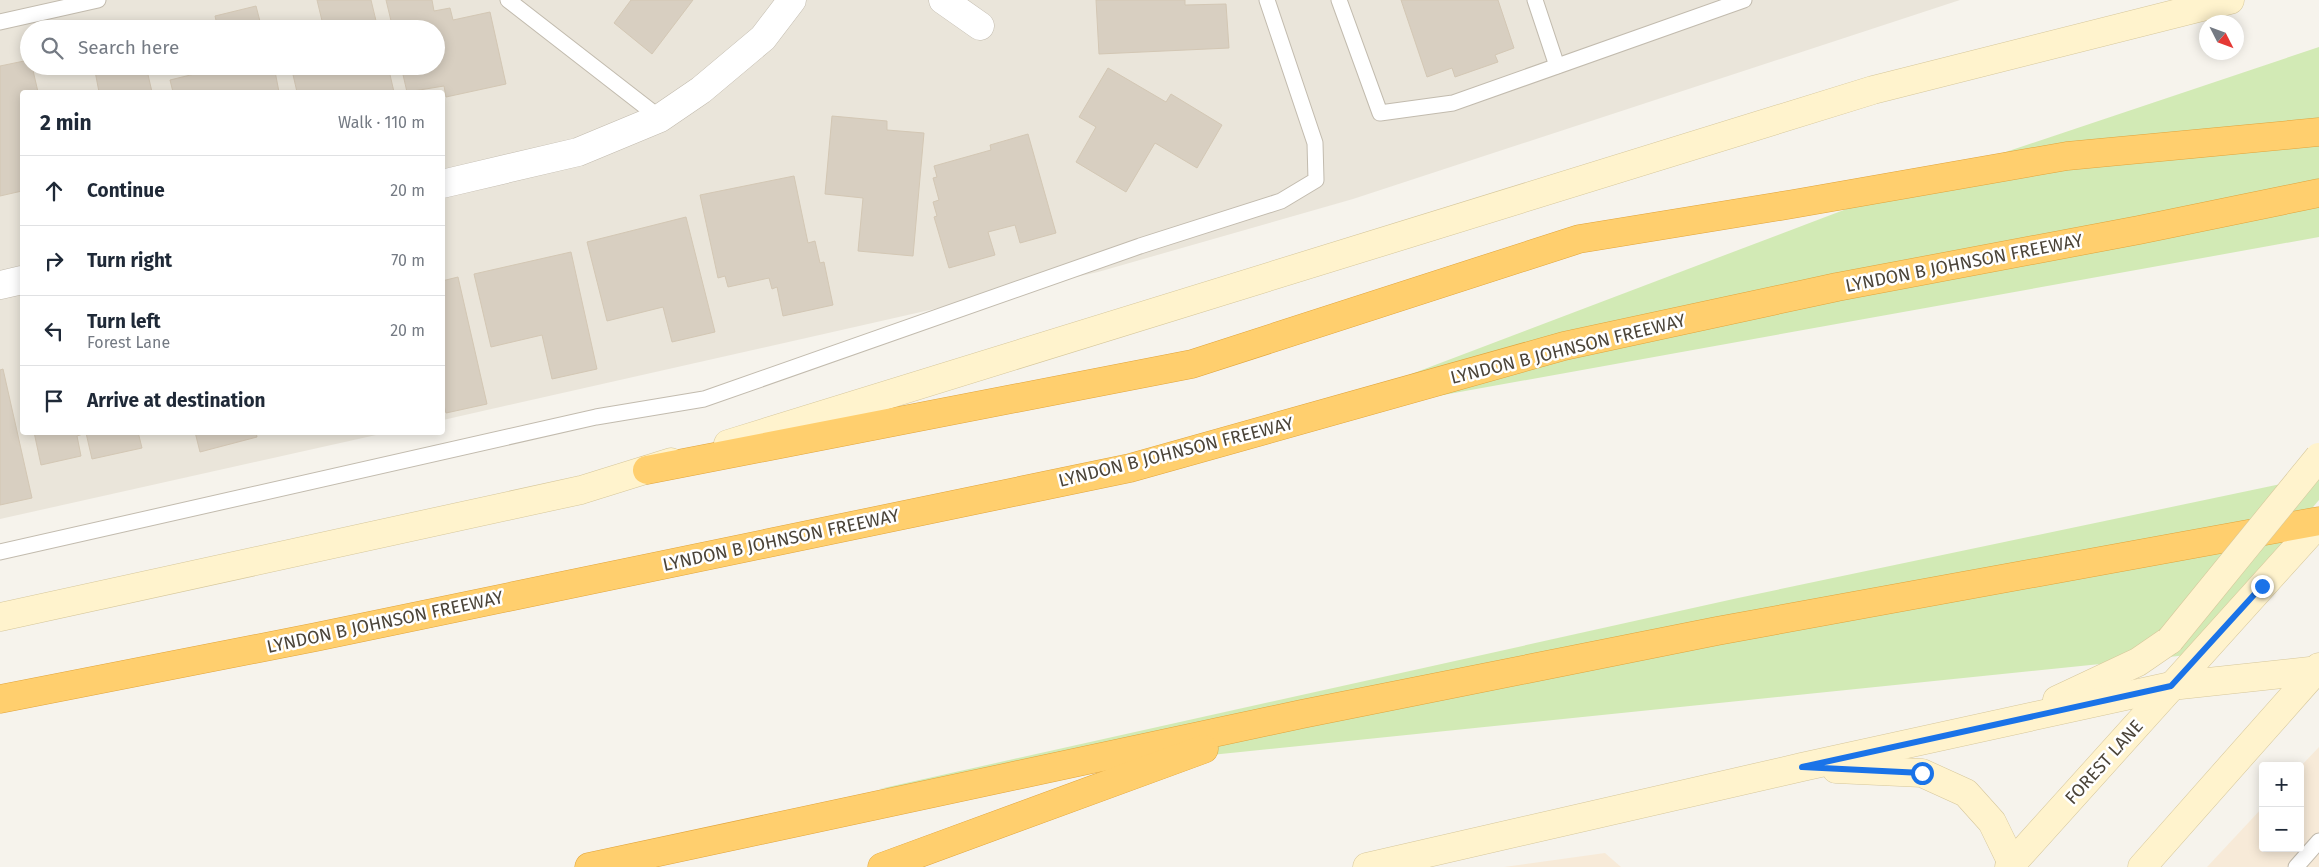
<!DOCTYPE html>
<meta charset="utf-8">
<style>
:root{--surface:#fff;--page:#f2f2f3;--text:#1f2937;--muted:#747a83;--line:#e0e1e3}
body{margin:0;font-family:"Fira Sans",sans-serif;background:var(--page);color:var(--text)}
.controls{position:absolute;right:15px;bottom:15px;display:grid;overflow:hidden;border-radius:5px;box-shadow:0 2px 12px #0003}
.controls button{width:45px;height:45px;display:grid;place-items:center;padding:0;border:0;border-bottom:1px solid var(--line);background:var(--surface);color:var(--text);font:25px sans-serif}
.compass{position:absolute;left:2199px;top:15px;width:45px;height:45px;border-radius:50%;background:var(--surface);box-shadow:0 2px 12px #0003;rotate:132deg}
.stop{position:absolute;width:15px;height:15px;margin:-11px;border:4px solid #1a73e8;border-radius:50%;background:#fff}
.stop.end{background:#1a73e8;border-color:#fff;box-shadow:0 1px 5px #0008}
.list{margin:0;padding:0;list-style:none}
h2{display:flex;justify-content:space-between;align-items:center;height:65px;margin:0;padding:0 20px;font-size:21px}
h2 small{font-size:16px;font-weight:400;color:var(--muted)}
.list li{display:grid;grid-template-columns:32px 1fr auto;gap:15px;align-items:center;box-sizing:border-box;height:70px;padding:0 20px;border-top:1px solid var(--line)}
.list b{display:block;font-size:19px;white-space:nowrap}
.list p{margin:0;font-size:16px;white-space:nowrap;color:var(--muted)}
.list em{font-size:16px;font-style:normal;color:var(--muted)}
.icon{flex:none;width:28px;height:28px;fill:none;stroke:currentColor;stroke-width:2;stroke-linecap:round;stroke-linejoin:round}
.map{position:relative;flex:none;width:2319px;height:867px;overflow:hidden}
.search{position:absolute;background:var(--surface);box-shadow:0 2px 12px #0003;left:20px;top:20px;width:425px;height:55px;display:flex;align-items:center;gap:12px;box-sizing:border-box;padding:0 18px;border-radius:28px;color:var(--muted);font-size:19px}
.panel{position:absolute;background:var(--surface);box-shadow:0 2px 12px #0003;left:20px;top:90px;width:425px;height:345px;border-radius:5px}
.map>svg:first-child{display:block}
.residential{fill:#eae5da;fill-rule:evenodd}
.commercial{fill:#f7ead8}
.green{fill:#d2eab5}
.building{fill:#d8cfc1;stroke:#d3c7b4}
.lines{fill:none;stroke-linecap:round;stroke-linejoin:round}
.service-casing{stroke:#c2bbae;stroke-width:17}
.minor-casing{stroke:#c2bbae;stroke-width:29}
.secondary-casing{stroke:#d6c79b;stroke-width:29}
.motorway-casing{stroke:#e0a43c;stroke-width:29}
.service{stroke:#fff;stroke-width:15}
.minor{stroke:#fff;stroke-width:28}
.secondary{stroke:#fff3cd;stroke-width:28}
.motorway{stroke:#ffcf6e;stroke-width:28}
.secondary-bridge-casing{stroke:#d6c79b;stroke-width:29;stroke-linecap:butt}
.secondary-bridge{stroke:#fff3cd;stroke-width:28}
.route{stroke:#1a73e8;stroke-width:6}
.labels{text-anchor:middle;stroke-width:5;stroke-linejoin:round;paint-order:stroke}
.street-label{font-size:18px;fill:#4b4439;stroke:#fff}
</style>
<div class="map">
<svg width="2319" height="867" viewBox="0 0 2319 867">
<rect width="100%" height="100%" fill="#f6f3ec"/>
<!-- residential -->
<path class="residential" d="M 0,0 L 1960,0 L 1353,199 L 1098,272 L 443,420 L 442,92 L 22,92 L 22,432 L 385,433 L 0,519 ZM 29,29 L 436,29 L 436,66 L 29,66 Z"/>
<!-- commercial -->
<g class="commercial">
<polygon points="2319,747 2319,867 2207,867 2263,807 2263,848 2300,848 2300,767"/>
<polygon points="1605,853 1621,867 1504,867"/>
</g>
<!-- green -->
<g class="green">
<polygon points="2319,47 2319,237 1277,425 1928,178"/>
<polygon points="2319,476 2319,500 2188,655 879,789 1738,598"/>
</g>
<!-- building -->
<g class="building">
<polygon points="317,0 371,0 378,29 324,29"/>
<polygon points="386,0 432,0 434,11 450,8 453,20 490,12 506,84 446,97 444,86 407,92 401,66 436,66 436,29 393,29"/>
<polygon points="631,0 693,0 652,54 614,23"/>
<polygon points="1096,0 1185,0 1185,5 1226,4 1229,48 1099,54"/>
<polygon points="1401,0 1498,0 1514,48 1495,55 1498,62 1455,77 1452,68 1427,77"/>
<polygon points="256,6 262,29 218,29 215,16"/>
<polygon points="29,60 29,66 32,66 38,92 22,92 22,191 0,196 0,66"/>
<polygon points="94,66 146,66 152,92 99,92"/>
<polygon points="274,66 279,92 173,92 170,80 227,66"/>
<polygon points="291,66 388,66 394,92 297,92"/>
<polygon points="1108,68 1166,102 1171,94 1222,125 1197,168 1155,143 1126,192 1076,162 1096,127 1079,117"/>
<polygon points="832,116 887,121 887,130 924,133 913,256 858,251 863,198 825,194"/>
<polygon points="1028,134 1056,233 1020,243 1015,225 988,232 995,255 949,268 934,217 937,216 933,202 939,200 933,178 937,177 934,166 991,150 990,145"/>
<polygon points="794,176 808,243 815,241 820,263 824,262 833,305 783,316 777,287 772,289 769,278 728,287 725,276 718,278 700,195"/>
<polygon points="686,217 715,332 672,342 663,307 607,321 587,242"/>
<polygon points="571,252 597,369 552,379 542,335 491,347 474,274"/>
<polygon points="458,277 487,404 446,413 442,398 442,281"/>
<polygon points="3,369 32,498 0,505 0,370"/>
<polygon points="34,432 138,432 142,448 92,459 86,433 77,436 81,456 41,465"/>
<polygon points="195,432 256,432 257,437 200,452"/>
</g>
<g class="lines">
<!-- service casing -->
<g class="service-casing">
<g id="service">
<polyline points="508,0 660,118"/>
<polyline points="1339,0 1380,113 1453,103 1744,0"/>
<polyline points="1535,0 1557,66"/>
<polyline points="0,22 98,0"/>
<polyline points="0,552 596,417 704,399 1140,246 1281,201 1316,180 1315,143 1267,0"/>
<polyline points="2296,867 2319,841"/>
</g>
</g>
<!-- minor casing -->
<g class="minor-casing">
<g id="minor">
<polyline points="943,0 980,26"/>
<polyline points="442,184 578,152 660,118 701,90 763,38 792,0"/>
<polyline points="0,285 22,280"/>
</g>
</g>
<!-- secondary casing -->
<g class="secondary-casing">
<g id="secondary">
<polyline points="728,444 1873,90 2230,0"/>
<polyline points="0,617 581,490 671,462"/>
<polyline points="2057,700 2138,662 2170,640"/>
<polyline points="1836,769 1922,773 1966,793 1992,822 2012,863"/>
<polyline points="1367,867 1802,767 2171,686 2319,670"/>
<polyline points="2009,867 2319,523"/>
<polyline points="2142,867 2319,667"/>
</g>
</g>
<!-- motorway casing -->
<g class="motorway-casing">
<g id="motorway">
<polyline points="647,470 1192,364 1579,239 1793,204 2067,156 2319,132"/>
<polyline points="0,699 316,637 1130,468 1564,346 1837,287 2139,230 2319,193"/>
<polyline points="589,867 1302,714 1717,631 2319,521"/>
<polyline points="882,867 1204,749"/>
</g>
</g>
<!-- service -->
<use href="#service" class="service"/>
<!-- minor -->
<use href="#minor" class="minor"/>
<!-- secondary -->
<use href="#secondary" class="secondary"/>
<!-- motorway -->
<use href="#motorway" class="motorway"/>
<!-- secondary-bridge casing -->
<g class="secondary-bridge-casing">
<polyline id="secondary-bridge" points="2170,640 2319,457"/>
</g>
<!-- secondary-bridge -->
<use href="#secondary-bridge" class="secondary-bridge"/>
</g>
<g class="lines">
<!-- route -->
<polyline class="route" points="1922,773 1802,767 2171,686 2262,586"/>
</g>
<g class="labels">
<!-- street labels -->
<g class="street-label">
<text transform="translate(1964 263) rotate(-11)" y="6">LYNDON B JOHNSON FREEWAY</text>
<text transform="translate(1568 349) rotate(-14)" y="6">LYNDON B JOHNSON FREEWAY</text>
<text transform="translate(1176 452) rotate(-14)" y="6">LYNDON B JOHNSON FREEWAY</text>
<text transform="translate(781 540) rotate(-12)" y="6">LYNDON B JOHNSON FREEWAY</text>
<text transform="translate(385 622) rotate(-12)" y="6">LYNDON B JOHNSON FREEWAY</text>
<text transform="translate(2104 762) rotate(-48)" y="6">FOREST LANE</text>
</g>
</g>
</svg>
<div class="controls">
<button>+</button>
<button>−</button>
</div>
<svg class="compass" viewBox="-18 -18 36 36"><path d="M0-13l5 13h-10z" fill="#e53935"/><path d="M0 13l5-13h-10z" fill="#747a83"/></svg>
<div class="stop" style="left:1922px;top:773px"></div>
<div class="stop end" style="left:2262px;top:586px"></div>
<div class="search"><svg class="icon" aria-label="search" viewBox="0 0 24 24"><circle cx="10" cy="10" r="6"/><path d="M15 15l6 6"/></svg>Search here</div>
<section class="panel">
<h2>2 min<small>Walk · 110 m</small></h2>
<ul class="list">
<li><svg class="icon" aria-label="ahead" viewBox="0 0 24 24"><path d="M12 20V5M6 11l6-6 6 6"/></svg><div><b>Continue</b></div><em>20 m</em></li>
<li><svg class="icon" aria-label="right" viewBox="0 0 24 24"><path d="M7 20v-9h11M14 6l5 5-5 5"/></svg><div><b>Turn right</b></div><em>70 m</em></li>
<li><svg class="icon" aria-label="left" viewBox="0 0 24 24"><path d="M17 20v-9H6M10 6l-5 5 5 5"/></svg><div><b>Turn left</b><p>Forest Lane</p></div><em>20 m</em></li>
<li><svg class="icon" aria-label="arrive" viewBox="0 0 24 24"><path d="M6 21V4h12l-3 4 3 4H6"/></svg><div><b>Arrive at destination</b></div></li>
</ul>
</section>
</div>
